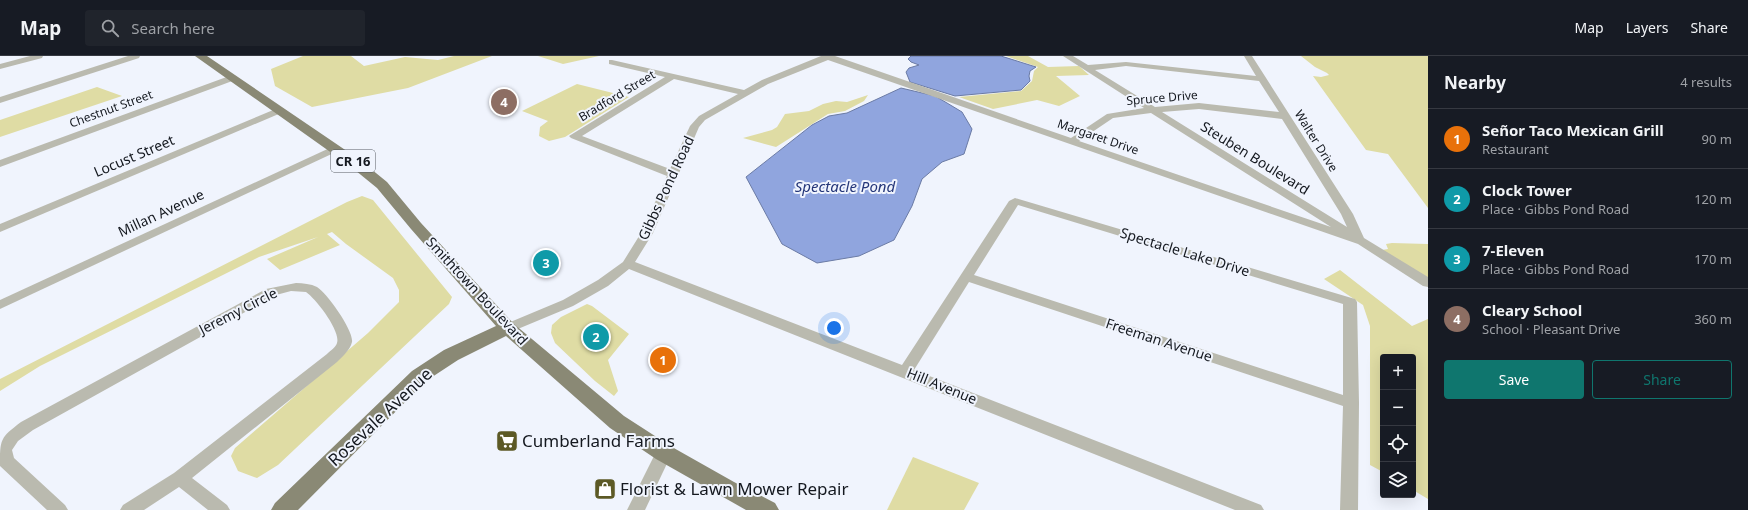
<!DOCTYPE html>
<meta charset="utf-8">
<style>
:root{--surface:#171b24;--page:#20242c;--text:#f1f3f6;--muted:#9ea1a6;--line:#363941;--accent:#0f766e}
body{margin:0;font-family:"Noto Sans",sans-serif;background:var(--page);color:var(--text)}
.controls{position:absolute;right:12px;bottom:12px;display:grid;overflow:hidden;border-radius:4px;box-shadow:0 4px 16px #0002}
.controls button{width:36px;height:36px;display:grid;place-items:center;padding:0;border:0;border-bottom:1px solid var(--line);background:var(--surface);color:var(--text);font:20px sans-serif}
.you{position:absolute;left:834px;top:272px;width:14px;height:14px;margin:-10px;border:3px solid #fff;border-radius:50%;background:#1a73e8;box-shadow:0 0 0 6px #1a73e833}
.badge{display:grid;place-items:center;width:26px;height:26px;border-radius:50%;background:var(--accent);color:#fff;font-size:13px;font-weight:700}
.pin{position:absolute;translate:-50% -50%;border:2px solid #fff;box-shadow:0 1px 4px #0006}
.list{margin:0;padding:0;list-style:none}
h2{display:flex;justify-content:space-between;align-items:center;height:52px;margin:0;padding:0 16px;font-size:17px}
h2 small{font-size:13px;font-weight:400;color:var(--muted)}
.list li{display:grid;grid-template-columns:26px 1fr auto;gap:12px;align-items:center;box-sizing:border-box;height:60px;padding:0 16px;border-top:1px solid var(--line)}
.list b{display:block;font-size:15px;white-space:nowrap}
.list p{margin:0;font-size:13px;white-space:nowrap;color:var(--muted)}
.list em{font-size:13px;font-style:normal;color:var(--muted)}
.actions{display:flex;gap:8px;padding:12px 16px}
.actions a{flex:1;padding:9px 0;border:1px solid var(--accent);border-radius:4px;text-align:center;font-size:14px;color:var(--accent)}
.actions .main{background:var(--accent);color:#fff}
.icon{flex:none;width:22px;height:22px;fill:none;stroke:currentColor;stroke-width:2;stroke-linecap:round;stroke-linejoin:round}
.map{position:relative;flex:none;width:1428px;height:454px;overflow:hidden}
header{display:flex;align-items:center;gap:24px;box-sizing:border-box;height:56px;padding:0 20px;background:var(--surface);border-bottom:1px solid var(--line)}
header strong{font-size:19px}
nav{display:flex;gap:22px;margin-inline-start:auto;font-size:14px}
.search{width:280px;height:36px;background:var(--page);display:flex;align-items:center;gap:10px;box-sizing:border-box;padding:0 14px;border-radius:4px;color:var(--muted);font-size:15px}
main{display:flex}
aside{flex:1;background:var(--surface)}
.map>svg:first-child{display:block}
.green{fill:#dfdca4}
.water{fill:#90a5de;stroke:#6b7ba5}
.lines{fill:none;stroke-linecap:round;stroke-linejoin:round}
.minor{fill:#babaaf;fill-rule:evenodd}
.major{fill:#8a8975;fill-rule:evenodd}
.labels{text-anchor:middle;stroke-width:4;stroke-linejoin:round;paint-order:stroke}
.far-street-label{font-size:12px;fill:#14181f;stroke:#f0f4fd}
.shield{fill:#f0f4fd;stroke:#565a62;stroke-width:1}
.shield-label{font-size:13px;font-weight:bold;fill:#14181f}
.street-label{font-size:14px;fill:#14181f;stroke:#f0f4fd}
.water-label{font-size:15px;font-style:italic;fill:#243679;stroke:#f0f4fd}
.near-street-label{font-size:17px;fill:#14181f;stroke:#f0f4fd}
.near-poi-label{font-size:17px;fill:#14181f;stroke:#f0f4fd;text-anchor:start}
</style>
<header>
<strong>Map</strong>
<div class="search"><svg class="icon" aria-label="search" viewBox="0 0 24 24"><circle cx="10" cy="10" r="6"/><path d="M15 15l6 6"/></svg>Search here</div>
<nav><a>Map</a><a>Layers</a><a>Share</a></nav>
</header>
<main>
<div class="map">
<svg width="1428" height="454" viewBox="0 0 1428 454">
<rect width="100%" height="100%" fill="#f0f4fd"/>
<!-- green -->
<g class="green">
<polygon points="303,0 351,0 364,10 405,1 438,4 454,0 492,0 408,32 312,51 275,30 271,13"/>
<polygon points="538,0 599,0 563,8"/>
<polygon points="1006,0 1028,0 1048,11 1079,10 1089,19 1056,20 1080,40 1059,50 1037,44 993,53 959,41 1021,35 1032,25 1034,15 1038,11"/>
<polygon points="1301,0 1428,0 1428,152 1388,98 1366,94 1313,20 1321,21 1329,19 1327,17 1315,11"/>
<polygon points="577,28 629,41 565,81 549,85 539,80 540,71 548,65 522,55"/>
<polygon points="97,31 122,40 0,81 0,64"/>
<polygon points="868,39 864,45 845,55 828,58 776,91 743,82 772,74 777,71 785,58 809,55 823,48 836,45 847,46"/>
<polygon points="362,140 373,144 452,241 449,248 278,409 257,422 238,415 231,400 235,392 368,277 399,246 399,234 393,222 346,188 332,176 327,178 340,189 280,214 267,203 318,181 259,201 40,310 0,335 0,323 347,146"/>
<polygon points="1392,187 1428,188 1428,222 1382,194 1388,193 1386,188"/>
<polygon points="1340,214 1412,270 1428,263 1428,443 1413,434 1413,301 1383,301 1383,416 1370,409 1370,270 1363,249 1324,223"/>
<polygon points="587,248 592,250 629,278 608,304 618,335 614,340 595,325 555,287 551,277 552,269 561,261"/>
<polygon points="913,401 979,427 964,454 887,454"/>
</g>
<!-- water -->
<g class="water">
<polygon points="911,0 1001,0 1036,11 1030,15 1029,20 1030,25 1021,34 955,40 910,26 906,16 909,12 919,9 911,6 908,3"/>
<polygon points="901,32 935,40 947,47 962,56 972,73 964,98 942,106 922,123 912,150 894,184 859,200 817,207 782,188 746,121 812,69 829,60 847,57"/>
</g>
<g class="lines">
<!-- minor -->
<g class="minor">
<polygon points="30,0 43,0 42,2 0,13 0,8"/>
<polygon points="128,0 140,0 139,2 0,47 0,41"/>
<path d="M 821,0 L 835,0 L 1071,82 L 1107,58 L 1144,52 L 1063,0 L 1073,0 L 1088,9 L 1126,6 L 1256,20 L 1244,0 L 1252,0 L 1353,158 L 1364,182 L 1428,221 L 1428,231 L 1423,230 L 1358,188 L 828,4 L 768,28 L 705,64 L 699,71 L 653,177 L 635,206 L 902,309 L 1009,145 L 1015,142 L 1355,243 L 1357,246 L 1359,347 L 1358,454 L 1340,454 L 1343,350 L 969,226 L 914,314 L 1261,449 L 1264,454 L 1235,454 L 629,213 L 608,230 L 573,250 L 513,275 L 508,277 L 503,275 L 501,272 L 503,269 L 563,244 L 598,224 L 623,206 L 641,177 L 667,120 L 571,82 L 569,80 L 665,21 L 609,8 L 609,4 L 612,4 L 744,34 L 762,24 ZM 1126,10 L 1259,25 L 1279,56 L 1199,47 L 1155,51 L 1095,14 ZM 674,23 L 738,38 L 699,60 L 690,70 L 670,113 L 582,80 ZM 1199,53 L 1282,63 L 1341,158 L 1347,171 L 1162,56 ZM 1151,57 L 1331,171 L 1079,85 L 1113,62 ZM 1018,149 L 1343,248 L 1343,339 L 974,219 Z"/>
<polygon points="232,19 236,22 235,24 0,111 0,104"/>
<polygon points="278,52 283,55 281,57 0,176 0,168"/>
<polygon points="334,90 339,93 338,95 0,253 0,244"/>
<path d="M 296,227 C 303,227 311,228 317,231 C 327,237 354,275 352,286 C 350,294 343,300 337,306 L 192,422 L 227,449 L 230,454 L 208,454 L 179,431 L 144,454 L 120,454 L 123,449 L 174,417 L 327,298 C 330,295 336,291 337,287 C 341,275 316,243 306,236 L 291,235 L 276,239 L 33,374 L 18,385 L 12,394 L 14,402 L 65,449 L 68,454 L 47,454 L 0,410 C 0,383 0,382 21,366 L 266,233 Z"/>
<polygon points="664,391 670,392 672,397 645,454 627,454 658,392"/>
</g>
<!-- major -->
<polygon class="major" points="195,0 207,0 360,104 387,126 421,167 514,268 624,360 672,391 734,426 775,447 779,454 746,454 656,403 610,372 506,280 458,304 426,325 298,454 271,454 275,447 412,315 444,294 496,270 411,173 377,132 350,110"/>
</g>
<!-- icons -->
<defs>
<g id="supermarket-square" transform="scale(1.15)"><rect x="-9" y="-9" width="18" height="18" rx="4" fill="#5c5925" stroke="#f0f4fd"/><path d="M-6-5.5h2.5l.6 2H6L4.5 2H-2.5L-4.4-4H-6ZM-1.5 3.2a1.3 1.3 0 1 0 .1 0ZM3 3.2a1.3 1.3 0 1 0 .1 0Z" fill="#fff"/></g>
<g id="shop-square" transform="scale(1.15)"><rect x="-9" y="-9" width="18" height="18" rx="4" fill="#5c5925" stroke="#f0f4fd"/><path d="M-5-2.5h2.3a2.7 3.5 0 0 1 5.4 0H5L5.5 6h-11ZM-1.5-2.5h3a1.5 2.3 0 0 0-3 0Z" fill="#fff"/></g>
</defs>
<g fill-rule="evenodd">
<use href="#supermarket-square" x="507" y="385"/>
<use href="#shop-square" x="605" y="433"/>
</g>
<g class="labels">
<!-- far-street labels -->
<g class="far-street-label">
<text transform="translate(617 40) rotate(-31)" y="4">Bradford Street</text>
<text transform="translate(1162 42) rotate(-5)" y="4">Spruce Drive</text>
<text transform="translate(111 53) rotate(-20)" y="4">Chestnut Street</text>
<text transform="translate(1098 81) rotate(19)" y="4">Margaret Drive</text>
<text transform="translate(1316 85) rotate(58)" y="4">Walter Drive</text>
</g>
<!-- shield labels -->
<rect class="shield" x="331" y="94" width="44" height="22" rx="3"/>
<g class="shield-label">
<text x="353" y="110">CR 16</text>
</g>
<!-- street labels -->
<g class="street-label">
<text transform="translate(134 100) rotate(-23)" y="5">Locust Street</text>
<text transform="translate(1255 102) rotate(32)" y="5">Steuben Boulevard</text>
<text transform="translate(666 132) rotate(-65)" y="5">Gibbs Pond Road</text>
<text transform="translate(161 157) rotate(-25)" y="5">Millan Avenue</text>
<text transform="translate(1185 196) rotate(17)" y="5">Spectacle Lake Drive</text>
<text transform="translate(477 235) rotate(47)" y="5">Smithtown Boulevard</text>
<text transform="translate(238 255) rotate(-27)" y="5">Jeremy Circle</text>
<text transform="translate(1159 284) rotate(18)" y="5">Freeman Avenue</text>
<text transform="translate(942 330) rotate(22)" y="5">Hill Avenue</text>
</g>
<!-- water labels -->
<g class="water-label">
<text x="845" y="136">Spectacle Pond</text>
</g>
<!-- near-street labels -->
<g class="near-street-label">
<text transform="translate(380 361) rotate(-43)" y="6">Rosevale Avenue</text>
</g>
<!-- near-poi labels -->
<g class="near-poi-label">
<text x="522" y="391">Cumberland Farms</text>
<text x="620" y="439">Florist &amp; Lawn Mower Repair</text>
</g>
</g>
</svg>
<div class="controls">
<button>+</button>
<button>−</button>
<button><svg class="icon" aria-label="locate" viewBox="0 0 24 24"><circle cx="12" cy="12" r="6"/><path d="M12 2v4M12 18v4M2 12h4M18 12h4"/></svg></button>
<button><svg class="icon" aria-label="layers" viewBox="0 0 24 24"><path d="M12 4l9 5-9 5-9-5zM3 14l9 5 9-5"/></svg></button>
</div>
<div class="you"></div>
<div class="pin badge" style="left:663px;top:304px;background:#e8710a">1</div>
<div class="pin badge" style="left:596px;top:281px;background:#0f9aa8">2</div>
<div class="pin badge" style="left:546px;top:207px;background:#0f9aa8">3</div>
<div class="pin badge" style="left:504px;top:46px;background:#8d6e63">4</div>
</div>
<aside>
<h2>Nearby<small>4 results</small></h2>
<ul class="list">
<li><span class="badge" style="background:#e8710a">1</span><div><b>Señor Taco Mexican Grill</b><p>Restaurant</p></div><em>90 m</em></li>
<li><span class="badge" style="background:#0f9aa8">2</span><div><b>Clock Tower</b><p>Place · Gibbs Pond Road</p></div><em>120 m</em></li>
<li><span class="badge" style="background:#0f9aa8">3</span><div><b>7-Eleven</b><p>Place · Gibbs Pond Road</p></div><em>170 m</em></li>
<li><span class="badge" style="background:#8d6e63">4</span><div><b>Cleary School</b><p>School · Pleasant Drive</p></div><em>360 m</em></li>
</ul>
<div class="actions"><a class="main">Save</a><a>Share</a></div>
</aside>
</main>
